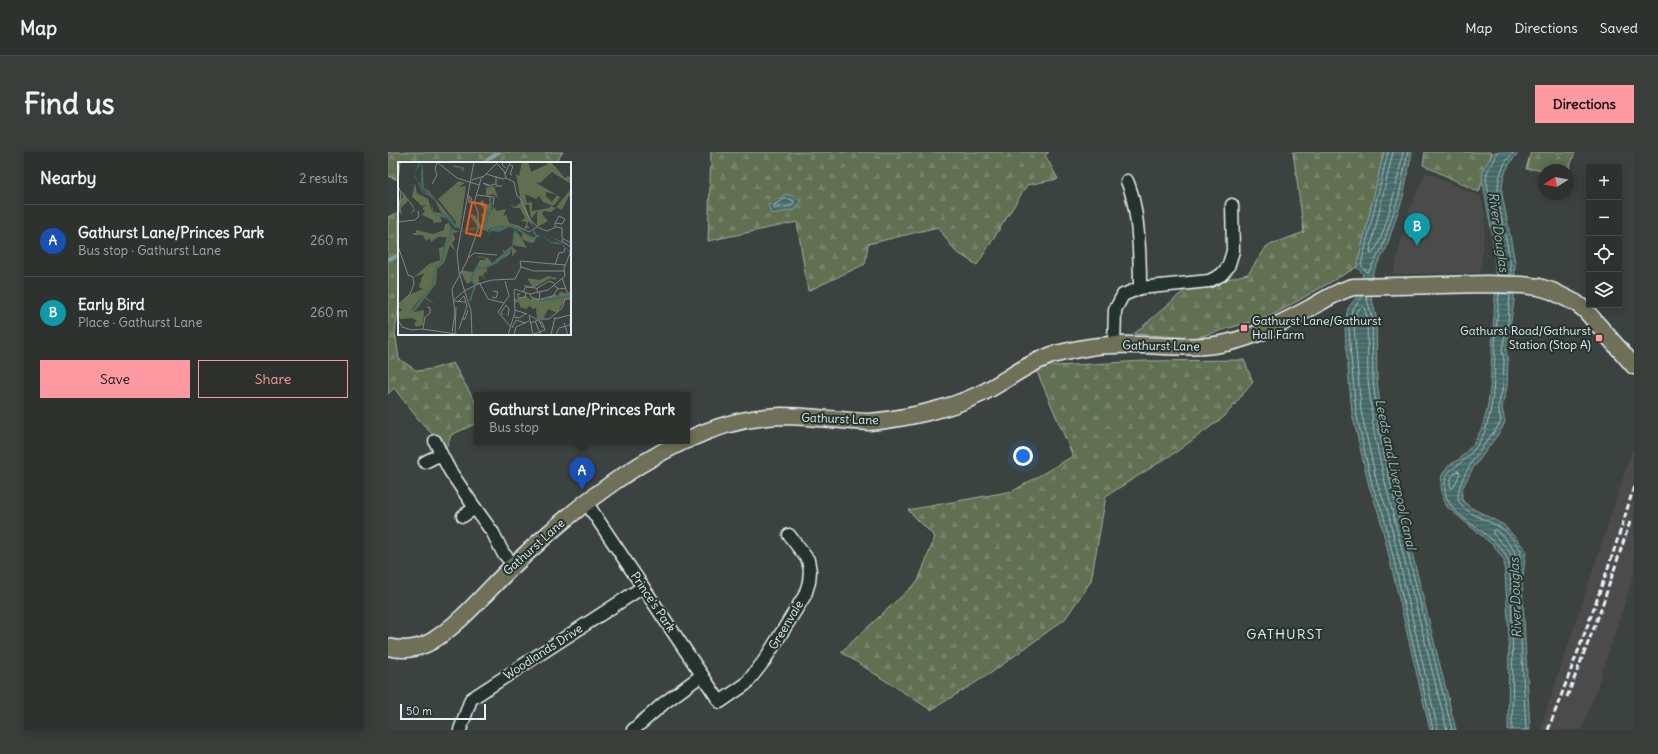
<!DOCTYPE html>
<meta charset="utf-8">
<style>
:root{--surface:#2d322f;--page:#393e3b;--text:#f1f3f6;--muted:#a7aaaa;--line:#484d4b;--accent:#ff9aa2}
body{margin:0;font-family:Delius,sans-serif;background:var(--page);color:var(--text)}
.controls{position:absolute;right:12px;top:12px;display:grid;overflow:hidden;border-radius:0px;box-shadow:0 2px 10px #0003}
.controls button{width:36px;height:36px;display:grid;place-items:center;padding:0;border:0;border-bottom:1px solid var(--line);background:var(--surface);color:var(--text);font:20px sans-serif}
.compass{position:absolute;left:1150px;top:12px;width:36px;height:36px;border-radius:50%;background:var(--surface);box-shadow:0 2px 10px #0003;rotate:259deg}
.scale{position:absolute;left:12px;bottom:10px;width:86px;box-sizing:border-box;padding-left:4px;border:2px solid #e8f1f8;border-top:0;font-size:11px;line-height:14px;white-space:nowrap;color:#e8f1f8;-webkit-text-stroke:3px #26332d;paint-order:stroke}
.you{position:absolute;left:635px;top:304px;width:14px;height:14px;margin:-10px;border:3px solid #fff;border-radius:50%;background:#1a73e8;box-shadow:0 0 0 6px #1a73e833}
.badge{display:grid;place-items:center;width:26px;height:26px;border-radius:50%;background:var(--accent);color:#fff;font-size:13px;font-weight:700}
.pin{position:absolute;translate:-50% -33px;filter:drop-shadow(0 1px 2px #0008)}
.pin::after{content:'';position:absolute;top:21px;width:14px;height:12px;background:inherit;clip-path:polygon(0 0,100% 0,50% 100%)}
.popup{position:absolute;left:86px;top:240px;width:216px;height:52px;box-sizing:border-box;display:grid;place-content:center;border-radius:0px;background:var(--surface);filter:drop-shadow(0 1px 3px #0005);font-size:13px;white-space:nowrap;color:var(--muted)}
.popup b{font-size:15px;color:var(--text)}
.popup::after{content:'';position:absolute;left:50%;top:100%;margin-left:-8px;border:8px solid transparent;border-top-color:var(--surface)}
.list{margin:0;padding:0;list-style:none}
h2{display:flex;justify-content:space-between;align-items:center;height:52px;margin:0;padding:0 16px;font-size:17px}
h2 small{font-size:13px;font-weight:400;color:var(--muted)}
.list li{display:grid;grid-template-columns:26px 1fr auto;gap:12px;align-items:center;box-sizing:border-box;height:72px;padding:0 16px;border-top:1px solid var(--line)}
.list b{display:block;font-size:15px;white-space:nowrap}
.list p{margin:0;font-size:13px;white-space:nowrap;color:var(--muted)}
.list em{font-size:13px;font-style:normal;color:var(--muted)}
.actions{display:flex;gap:8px;padding:12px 16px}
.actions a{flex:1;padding:9px 0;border:1px solid var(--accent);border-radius:0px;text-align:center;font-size:14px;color:var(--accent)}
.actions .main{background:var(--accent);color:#111}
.icon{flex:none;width:22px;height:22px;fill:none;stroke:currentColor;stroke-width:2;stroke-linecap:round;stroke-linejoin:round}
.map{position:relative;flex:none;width:1246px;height:578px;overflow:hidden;border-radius:0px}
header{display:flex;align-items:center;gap:24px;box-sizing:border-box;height:56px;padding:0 20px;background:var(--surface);border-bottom:1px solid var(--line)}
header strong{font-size:19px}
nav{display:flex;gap:22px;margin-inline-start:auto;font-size:14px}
.intro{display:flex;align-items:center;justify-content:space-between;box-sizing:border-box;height:96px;padding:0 24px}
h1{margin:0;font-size:28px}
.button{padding:10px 18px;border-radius:0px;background:var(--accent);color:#111;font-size:14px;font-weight:700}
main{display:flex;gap:24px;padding:0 24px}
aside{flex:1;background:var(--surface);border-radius:0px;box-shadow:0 2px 10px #0003}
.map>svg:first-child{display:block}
.built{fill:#4b4c4c}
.forest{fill:url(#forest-firs);stroke:#a4b0a4}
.water{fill:url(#water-rules);stroke:#869fa0}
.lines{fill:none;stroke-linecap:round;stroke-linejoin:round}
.shore{stroke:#a6bbbe;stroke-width:1}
.stream{stroke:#869fa0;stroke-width:3.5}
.minor-casing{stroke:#e8f1f8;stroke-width:15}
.major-casing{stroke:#e8f1f8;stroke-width:19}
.minor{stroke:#26332d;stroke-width:12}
.major{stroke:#706f59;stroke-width:16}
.rail{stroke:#e8f1f8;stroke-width:3;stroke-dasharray:6 3;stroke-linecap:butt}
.poi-dot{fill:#ff9aa2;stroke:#26332d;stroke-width:1.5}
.labels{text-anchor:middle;stroke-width:4;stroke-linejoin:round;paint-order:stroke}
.poi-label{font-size:12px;fill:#e8f1f8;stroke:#26332d;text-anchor:start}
.street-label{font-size:12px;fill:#e8f1f8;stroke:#26332d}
.water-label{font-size:13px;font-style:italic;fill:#a6bbbe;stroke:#26332d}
.quarter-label{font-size:14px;letter-spacing:1px;fill:#e8f1f8;stroke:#26332d}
.inset-river{fill:none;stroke:#446966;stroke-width:2}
.inset-road{fill:none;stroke:#818889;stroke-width:1}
.view{fill:#e86118;fill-opacity:0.15;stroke:#e86118;stroke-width:2}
.inset-edge{fill:none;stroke:#e8f1f8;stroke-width:2}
</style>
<header>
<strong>Map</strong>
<nav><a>Map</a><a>Directions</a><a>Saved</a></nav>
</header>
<div class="intro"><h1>Find us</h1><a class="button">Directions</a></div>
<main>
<aside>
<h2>Nearby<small>2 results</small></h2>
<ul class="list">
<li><span class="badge" style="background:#1a4fb4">A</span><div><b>Gathurst Lane/Princes Park</b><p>Bus stop · Gathurst Lane</p></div><em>260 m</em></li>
<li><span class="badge" style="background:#0f9aa8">B</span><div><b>Early Bird</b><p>Place · Gathurst Lane</p></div><em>260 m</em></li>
</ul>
<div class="actions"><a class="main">Save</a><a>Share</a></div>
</aside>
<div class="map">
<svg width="1246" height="578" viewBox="0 0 1246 578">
<defs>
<pattern id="forest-firs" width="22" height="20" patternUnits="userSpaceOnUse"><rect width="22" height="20" fill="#616f51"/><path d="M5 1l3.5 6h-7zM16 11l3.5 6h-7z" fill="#78846b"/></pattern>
<pattern id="water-rules" width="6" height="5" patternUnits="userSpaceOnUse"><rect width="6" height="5" fill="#446966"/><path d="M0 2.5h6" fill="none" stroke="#5f7f7d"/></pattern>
</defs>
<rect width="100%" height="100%" fill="#3c423f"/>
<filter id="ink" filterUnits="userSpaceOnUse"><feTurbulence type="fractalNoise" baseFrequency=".025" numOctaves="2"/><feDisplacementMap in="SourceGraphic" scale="8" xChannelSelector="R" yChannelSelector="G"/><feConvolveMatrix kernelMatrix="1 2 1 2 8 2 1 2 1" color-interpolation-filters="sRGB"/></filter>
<g filter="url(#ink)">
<!-- built -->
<g class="built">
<polygon points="1038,20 1093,45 1098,65 1092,121 1005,122 1021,58"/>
<polygon points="1246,293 1246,422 1205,548 1193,578 1152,578"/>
</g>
<!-- forest -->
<g class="forest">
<polygon points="0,0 175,0 167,11 11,11 11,28 0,24"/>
<polygon points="323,0 661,0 657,3 670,27 639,33 589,113 567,99 550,75 480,92 477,112 420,139 409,70 320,89"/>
<polygon points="905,0 996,0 969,115 883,164 807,186 746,182 798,137 860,122 879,94 916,80"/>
<polygon points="1037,0 1104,0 1091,40 1035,13"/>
<polygon points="1143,0 1187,0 1180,20 1180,18 1138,17"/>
<polygon points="11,60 11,154 7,180 11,207 29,219 44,217 65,211 89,253 89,271 63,283 58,297 31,268 6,236 0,242 0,65"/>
<polygon points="856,208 865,230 837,264 788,300 718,344 703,429 677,467 603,521 543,558 453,500 530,429 547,385 520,358 625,339 685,304 647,215 758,209"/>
</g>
<!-- water -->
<g class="water">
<polygon points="996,0 1024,0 1015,45 1006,72 998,97 985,120 983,144 988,164 989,228 995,279 1005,324 1068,578 1042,578 991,362 981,334 964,261 958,194 957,172 960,156 972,141 975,122 969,115"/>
<path d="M 1106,0 L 1131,0 C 1118,15 1114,23 1114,42 L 1127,110 L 1126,150 L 1118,199 L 1120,208 L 1119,235 L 1114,256 L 1117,270 L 1113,278 L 1084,318 L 1074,337 L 1074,348 L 1082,355 L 1116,373 L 1138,398 L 1134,432 L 1142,578 L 1120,578 L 1121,483 L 1116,408 L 1106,394 L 1059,355 L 1054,343 L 1053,331 L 1054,323 L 1060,314 L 1072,307 L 1086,291 L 1094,276 L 1099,258 L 1102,237 L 1108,125 L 1105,87 L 1094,26 L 1095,17 Z"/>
<polygon points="398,42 413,47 407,58 383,62 380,52"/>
</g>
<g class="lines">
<!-- shore -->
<g class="shore">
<polyline points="1000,0 973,113 979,120 981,119 994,96 1002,71 1011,44 1020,0"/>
<path d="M 1005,0 L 982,99 L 983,102 C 996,94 1012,17 1015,0"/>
<path d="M 1109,0 C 1108,10 1099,15 1098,26 L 1109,86 L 1112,123"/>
<polygon points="399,46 406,49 404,54 386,56 386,53"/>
<path d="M 1123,124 C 1124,90 1100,46 1115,15 C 1117,9 1122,4 1126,0"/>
<path d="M 1111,141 C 1110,158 1108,175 1107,193 C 1106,221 1107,249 1098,276 C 1094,288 1084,302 1074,310 C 1061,320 1056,320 1057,339 C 1060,367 1108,380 1119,406 C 1124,417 1122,431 1123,442 C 1125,487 1125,533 1124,578"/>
<path d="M 1122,142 L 1120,171 L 1114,198 L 1116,209 L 1115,234 L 1110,256 L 1113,269 L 1109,276 C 1099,289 1059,337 1073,353 C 1083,364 1101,368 1113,376 C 1121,381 1128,391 1133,399 L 1130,433 L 1138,578"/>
<polyline points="975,144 964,158 961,172 962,194 968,260 984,333 995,361 1045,578"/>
<polyline points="978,144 984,165 985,228 991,279 1001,325 1064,578"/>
<path d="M 1070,319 L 1072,321 L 1066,335 L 1063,336 C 1060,330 1064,322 1070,319 Z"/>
<polygon points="1107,378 1116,385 1127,400 1127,405 1124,405 1119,396 1105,382 1105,379"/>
<polyline points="1050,578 1000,360 989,331 973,259 966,173 968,160 974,154 976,155 979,165 980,228 986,280 996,326 1059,578"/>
</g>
<!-- stream -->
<g class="stream">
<polyline points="97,11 99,8 111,0"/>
<polyline points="0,107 6,106 11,102"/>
</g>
<!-- minor casing -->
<g class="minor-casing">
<g id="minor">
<path d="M 739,29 C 751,55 752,107 752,136"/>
<polyline points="726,193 727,158 735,143 752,136 821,129 833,123 840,115 845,99 844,53"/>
<polyline points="53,302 62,319 87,356 75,364"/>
<polyline points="37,310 53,302 47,289"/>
<polyline points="198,350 332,550 358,532 376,509 417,443 421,430 422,419 420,408 401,383"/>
<polyline points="87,356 105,381 115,401 126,413"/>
<polyline points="72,578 83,547 255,435"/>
<polyline points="245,578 276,551 314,523"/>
</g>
</g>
<!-- major casing -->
<g class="major-casing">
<g id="major">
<path d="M 299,288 C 328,274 362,265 394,264 C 423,264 452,269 481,270 C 515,267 562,257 592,242 C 617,230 637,212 664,203 C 684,198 706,193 726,193 C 764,191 801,199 838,191 C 867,185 896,170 922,156 C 936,148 950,139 965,135 L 1098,132 L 1134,133 L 1151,135 L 1164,139 L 1188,151 L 1197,158 L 1246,214"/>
<path d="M 0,495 C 14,499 31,497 44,489 C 75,470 99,438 126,413 C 177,365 232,319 296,289"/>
</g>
</g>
<!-- minor -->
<use href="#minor" class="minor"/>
<!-- major -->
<use href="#major" class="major"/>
<!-- rail -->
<g class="rail">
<polyline points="1179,545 1212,460 1242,370"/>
<path d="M 1160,578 C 1191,497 1222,417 1246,334"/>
</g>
</g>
</g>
<!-- markers -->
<g class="poi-dot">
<rect x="852" y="172" width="8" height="8" rx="2"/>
<rect x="1207" y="182" width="8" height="8" rx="2"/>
</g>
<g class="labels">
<!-- poi labels -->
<g class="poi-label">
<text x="864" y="173">Gathurst Lane/Gathurst<tspan x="864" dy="14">Hall Farm</tspan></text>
<text x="1203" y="183" text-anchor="end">Gathurst Road/Gathurst<tspan x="1203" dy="14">Station (Stop A)</tspan></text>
</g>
<!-- street labels -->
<g class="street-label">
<text transform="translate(773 194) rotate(1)" y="4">Gathurst Lane</text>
<text transform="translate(452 267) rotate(2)" y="4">Gathurst Lane</text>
<text transform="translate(146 395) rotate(-42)" y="4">Gathurst Lane</text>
<text transform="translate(265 450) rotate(56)" y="4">Prince's Park</text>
<text transform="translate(398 473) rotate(-59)" y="4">Greenvale</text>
<text transform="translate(155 500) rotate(-33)" y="4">Woodlands Drive</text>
</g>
<!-- water labels -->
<g class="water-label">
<text transform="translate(1111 80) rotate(82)" y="5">River Douglas</text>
<text transform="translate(1008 322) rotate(78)" y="5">Leeds and Liverpool Canal</text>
<text transform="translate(1127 446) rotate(-92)" y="5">River Douglas</text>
</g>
<!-- quarter labels -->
<g class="quarter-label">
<text x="897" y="487">GATHURST</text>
</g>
</g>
<!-- overview -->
<g transform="translate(10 10)">
<rect width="173" height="173" fill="#3c423f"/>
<path d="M 147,0 L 154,1 L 167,16 L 170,14 L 173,16 L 173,22 L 154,10 L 142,21 L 137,20 L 131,11 L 150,2 ZM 61,19 L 67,21 L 62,24 L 62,25 L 68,24 L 62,67 L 57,63 L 58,60 L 40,37 ZM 173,27 L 173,34 L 171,34 L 164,48 L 158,45 ZM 159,33 L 162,35 L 160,39 L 155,44 L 145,40 L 142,35 L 148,34 L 154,40 ZM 38,103 L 34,122 L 25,127 L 28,127 L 26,131 L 14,147 L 16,150 L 26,148 L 25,163 L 18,165 L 16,162 L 19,159 L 14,156 L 2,157 L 0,151 L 4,148 L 0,144 L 11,133 L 25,127 L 21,125 L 24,115 L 32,104 ZM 79,106 L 86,107 L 84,114 L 81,114 L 81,122 L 77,123 L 74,119 L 69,122 L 63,111 L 65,108 L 76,111 Z" fill="#616f51"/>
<path d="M 124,0 L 130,0 L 137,20 L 159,33 L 148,30 L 148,34 L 142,35 L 145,40 L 141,34 L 138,37 L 127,32 L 129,41 L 134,40 L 134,49 L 151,46 L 152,44 L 158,46 L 153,50 L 146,49 L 144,52 L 150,59 L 139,65 L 139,49 L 133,57 L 131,43 L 127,43 L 136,67 L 131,59 L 129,63 L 132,66 L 126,67 L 129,60 L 123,59 L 127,56 L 122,46 L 116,46 L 111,42 L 117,45 L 123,40 L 118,12 L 121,14 ZM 17,21 L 19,31 L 30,37 L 34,50 L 42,51 L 49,57 L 42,54 L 44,60 L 35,61 L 35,58 L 24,53 L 27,49 L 24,46 L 29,43 L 24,44 L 14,35 ZM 25,25 L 31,29 L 57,61 L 44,51 L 38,38 ZM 3,28 L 15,43 L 18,51 L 17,48 L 15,50 L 12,51 L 16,47 L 10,39 L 3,46 L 4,53 L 1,50 L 0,40 L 5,35 ZM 91,35 L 95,50 L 95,44 L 99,49 L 108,47 L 105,55 L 108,52 L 111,61 L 122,64 L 124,68 L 111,64 L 94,65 L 89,69 L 81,66 L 72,54 L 74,52 L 77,54 L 84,65 L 86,61 L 83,53 L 88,49 L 80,41 L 85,38 L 87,44 L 91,42 ZM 51,61 L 53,67 L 61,70 L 55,71 L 57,77 L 54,81 L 58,90 L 52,83 L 46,101 L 39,107 L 38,122 L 28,135 L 38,144 L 27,136 L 18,148 L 14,149 L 28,128 L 25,127 L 34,122 L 38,103 L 32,104 L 27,111 L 16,115 L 31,102 L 42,98 L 41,86 L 46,85 L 49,75 L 40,75 L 33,80 L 32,76 L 28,79 L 25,73 L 15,73 L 15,71 L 18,71 L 18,68 L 35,72 L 46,68 L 47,62 ZM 118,69 L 124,77 L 124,71 L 138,76 L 136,80 L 133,81 L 124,77 L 129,86 L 115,83 L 115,72 ZM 113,84 L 119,89 L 114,94 L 114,87 L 111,93 L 88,106 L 90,112 L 88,109 L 85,113 L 87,118 L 84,114 L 86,107 L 79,106 L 76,111 L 70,109 L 76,110 L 82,98 L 87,98 L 87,96 L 80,95 L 81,94 L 90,96 L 94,101 L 106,91 L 104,88 L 107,89 ZM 150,114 L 159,116 L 156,118 L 153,116 L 137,125 L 127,125 L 125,123 L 134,124 L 129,116 L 142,118 Z" fill="#616f51"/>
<path d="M 96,24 L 100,36 L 95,32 L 88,34 L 88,26 ZM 162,130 L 173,132 L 173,137 L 167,137 L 159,151 L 150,147 L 145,157 L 139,156 L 138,146 L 135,147 L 132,144 L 128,147 L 122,145 L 121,140 L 117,141 L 117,137 L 128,134 L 133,138 L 134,136 L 147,137 L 157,132 L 160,134 Z" fill="#616f51"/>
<path d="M 21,0 L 22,2 L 16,13 L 18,15 L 20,20 L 22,21 L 26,31 L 30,32 L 31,34 L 31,35 L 30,37 L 34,43 L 36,53 L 44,53 L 37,39 L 26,29 L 24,25 L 23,22 L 23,10 L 24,5 L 22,0 L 25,4 L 26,27 L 38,38 L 44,51 L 53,57 L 61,66 L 79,66 L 90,70 L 94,65 L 111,64 L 121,66 L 135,76 L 138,73 L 135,72 L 136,67 L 139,73 L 142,72 L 146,72 L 163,79 L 173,86 L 149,73 L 143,72 L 140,74 L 144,74 L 151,78 L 152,80 L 159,80 L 165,83 L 173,90 L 173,92 L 164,83 L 153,81 L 144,74 L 138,76 L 135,81 L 128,80 L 119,70 L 112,65 L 101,70 L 93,69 L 89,74 L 75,68 L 60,70 L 54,67 L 49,56 L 38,54 L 36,53 L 33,50 L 34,43 L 30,37 L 31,34 L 25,31 L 16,13 ZM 50,57 L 57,66 L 80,67 L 91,69 L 92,72 L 89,74 L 75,67 L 60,69 L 54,66 ZM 113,65 L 131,75 L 137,76 L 136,80 L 126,79 Z" fill="#446966" fill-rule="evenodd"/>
<path class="inset-river" d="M 55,4 L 65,6 L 65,9M 86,42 L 90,54 L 87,68M 90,54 L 93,46 L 92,35M 115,83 L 117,69M 77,123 L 73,116 L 79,105 L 87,106 L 99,100 L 115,84M 72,139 L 77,124M 140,139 L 173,134M 15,150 L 35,123 L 37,107 L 44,99 L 46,87 L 52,77 L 53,65"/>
<path class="inset-road" d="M 39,0 L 59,16 L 81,23M 99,2 L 106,9 L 108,16 L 116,20 L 119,34 L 122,36 L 132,58 L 141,66 L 149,69 L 158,65 L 164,66 L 164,76 L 173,81M 112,3 L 115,4 L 112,12 L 114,13M 108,6 L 104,3 L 105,0 L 109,1M 88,12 L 105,17 L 108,16M 107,12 L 112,1M 98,14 L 98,24 L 104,24M 74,18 L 86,14M 0,21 L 2,0M 34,22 L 39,13 L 37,7 L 39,1M 91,23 L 85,21 L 90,24 L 97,22M 0,24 L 3,31 L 0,54M 71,33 L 71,41 L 74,37 L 72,35M 79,33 L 96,35 L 95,43M 0,60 L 17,58 L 21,54 L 20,49M 157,65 L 157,61 L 161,54 L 167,57 L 164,62 L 157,61M 123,66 L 131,70 L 139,65M 164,77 L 164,79 L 173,85M 0,84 L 10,113 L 15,115 L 16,122 L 12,132 L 0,143M 71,96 L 76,91 L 99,93M 157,103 L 161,91 L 166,90 L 167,86M 123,105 L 122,99 L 167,103M 123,105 L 136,109 L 167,109M 167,114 L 166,106 L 173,89M 164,116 L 169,130 L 173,132M 107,119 L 111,134 L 100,150 L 112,164M 82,122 L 90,137 L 106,141M 155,123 L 161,127 L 168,126M 116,127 L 132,132 L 150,128 L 167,114M 138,127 L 151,119 L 156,121M 125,130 L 128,125 L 138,126 L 140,130M 122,132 L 119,132 L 121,136 L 127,135 L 128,131M 132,132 L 133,135 L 141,138 L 142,130M 94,135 L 98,136 L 100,130 L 95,129M 143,137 L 155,134 L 160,126M 56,138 L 66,129 L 80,122 L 94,118 L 117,117 L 123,105M 55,139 L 68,140M 164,146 L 167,137 L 173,137M 117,148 L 129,152M 105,153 L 103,150 L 108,143 L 111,147 L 110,154M 131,153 L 138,157 L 151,157 L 164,146M 131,153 L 135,173M 116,155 L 121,156 L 129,151M 64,157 L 67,157 L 70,148M 156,157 L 172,153M 0,158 L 4,165 L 14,168 L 24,167 L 65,173M 137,159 L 143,173M 132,161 L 141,158 L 144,165 L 146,165M 166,161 L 170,173M 114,166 L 118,158 L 127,161M 25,167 L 27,155 L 32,151 L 32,146 L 29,145M 61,167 L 69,144 L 66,134 L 61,139M 54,170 L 57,152 L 54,127 L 69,99 L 80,67 L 80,50 L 76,41 L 83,17 L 100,0M 57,171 L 58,145M 136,172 L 147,168 L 144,160 L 142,160M 74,173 L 73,149 L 61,111 L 59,91 L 76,0M 110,173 L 117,150 L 116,128M 116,173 L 118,165 L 131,159M 153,173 L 157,155M 158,173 L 161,166 L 172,163 L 173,145"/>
<path class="view" d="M 74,40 L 88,43 L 82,74 L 68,71 Z"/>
<rect width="173" height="173" class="inset-edge"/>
</g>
</svg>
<div class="controls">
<button>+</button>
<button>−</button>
<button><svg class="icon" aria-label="locate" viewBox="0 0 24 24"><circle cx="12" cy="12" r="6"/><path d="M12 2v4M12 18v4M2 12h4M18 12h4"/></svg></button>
<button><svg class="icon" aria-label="layers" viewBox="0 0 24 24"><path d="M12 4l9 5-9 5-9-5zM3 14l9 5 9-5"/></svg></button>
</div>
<svg class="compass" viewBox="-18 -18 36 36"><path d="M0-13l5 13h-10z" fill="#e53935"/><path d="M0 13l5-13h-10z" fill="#a7aaaa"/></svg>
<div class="scale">50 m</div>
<div class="you"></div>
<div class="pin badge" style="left:194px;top:338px;background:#1a4fb4">A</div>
<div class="popup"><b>Gathurst Lane/Princes Park</b>Bus stop</div>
<div class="pin badge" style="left:1029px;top:94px;background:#0f9aa8">B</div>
</div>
</main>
